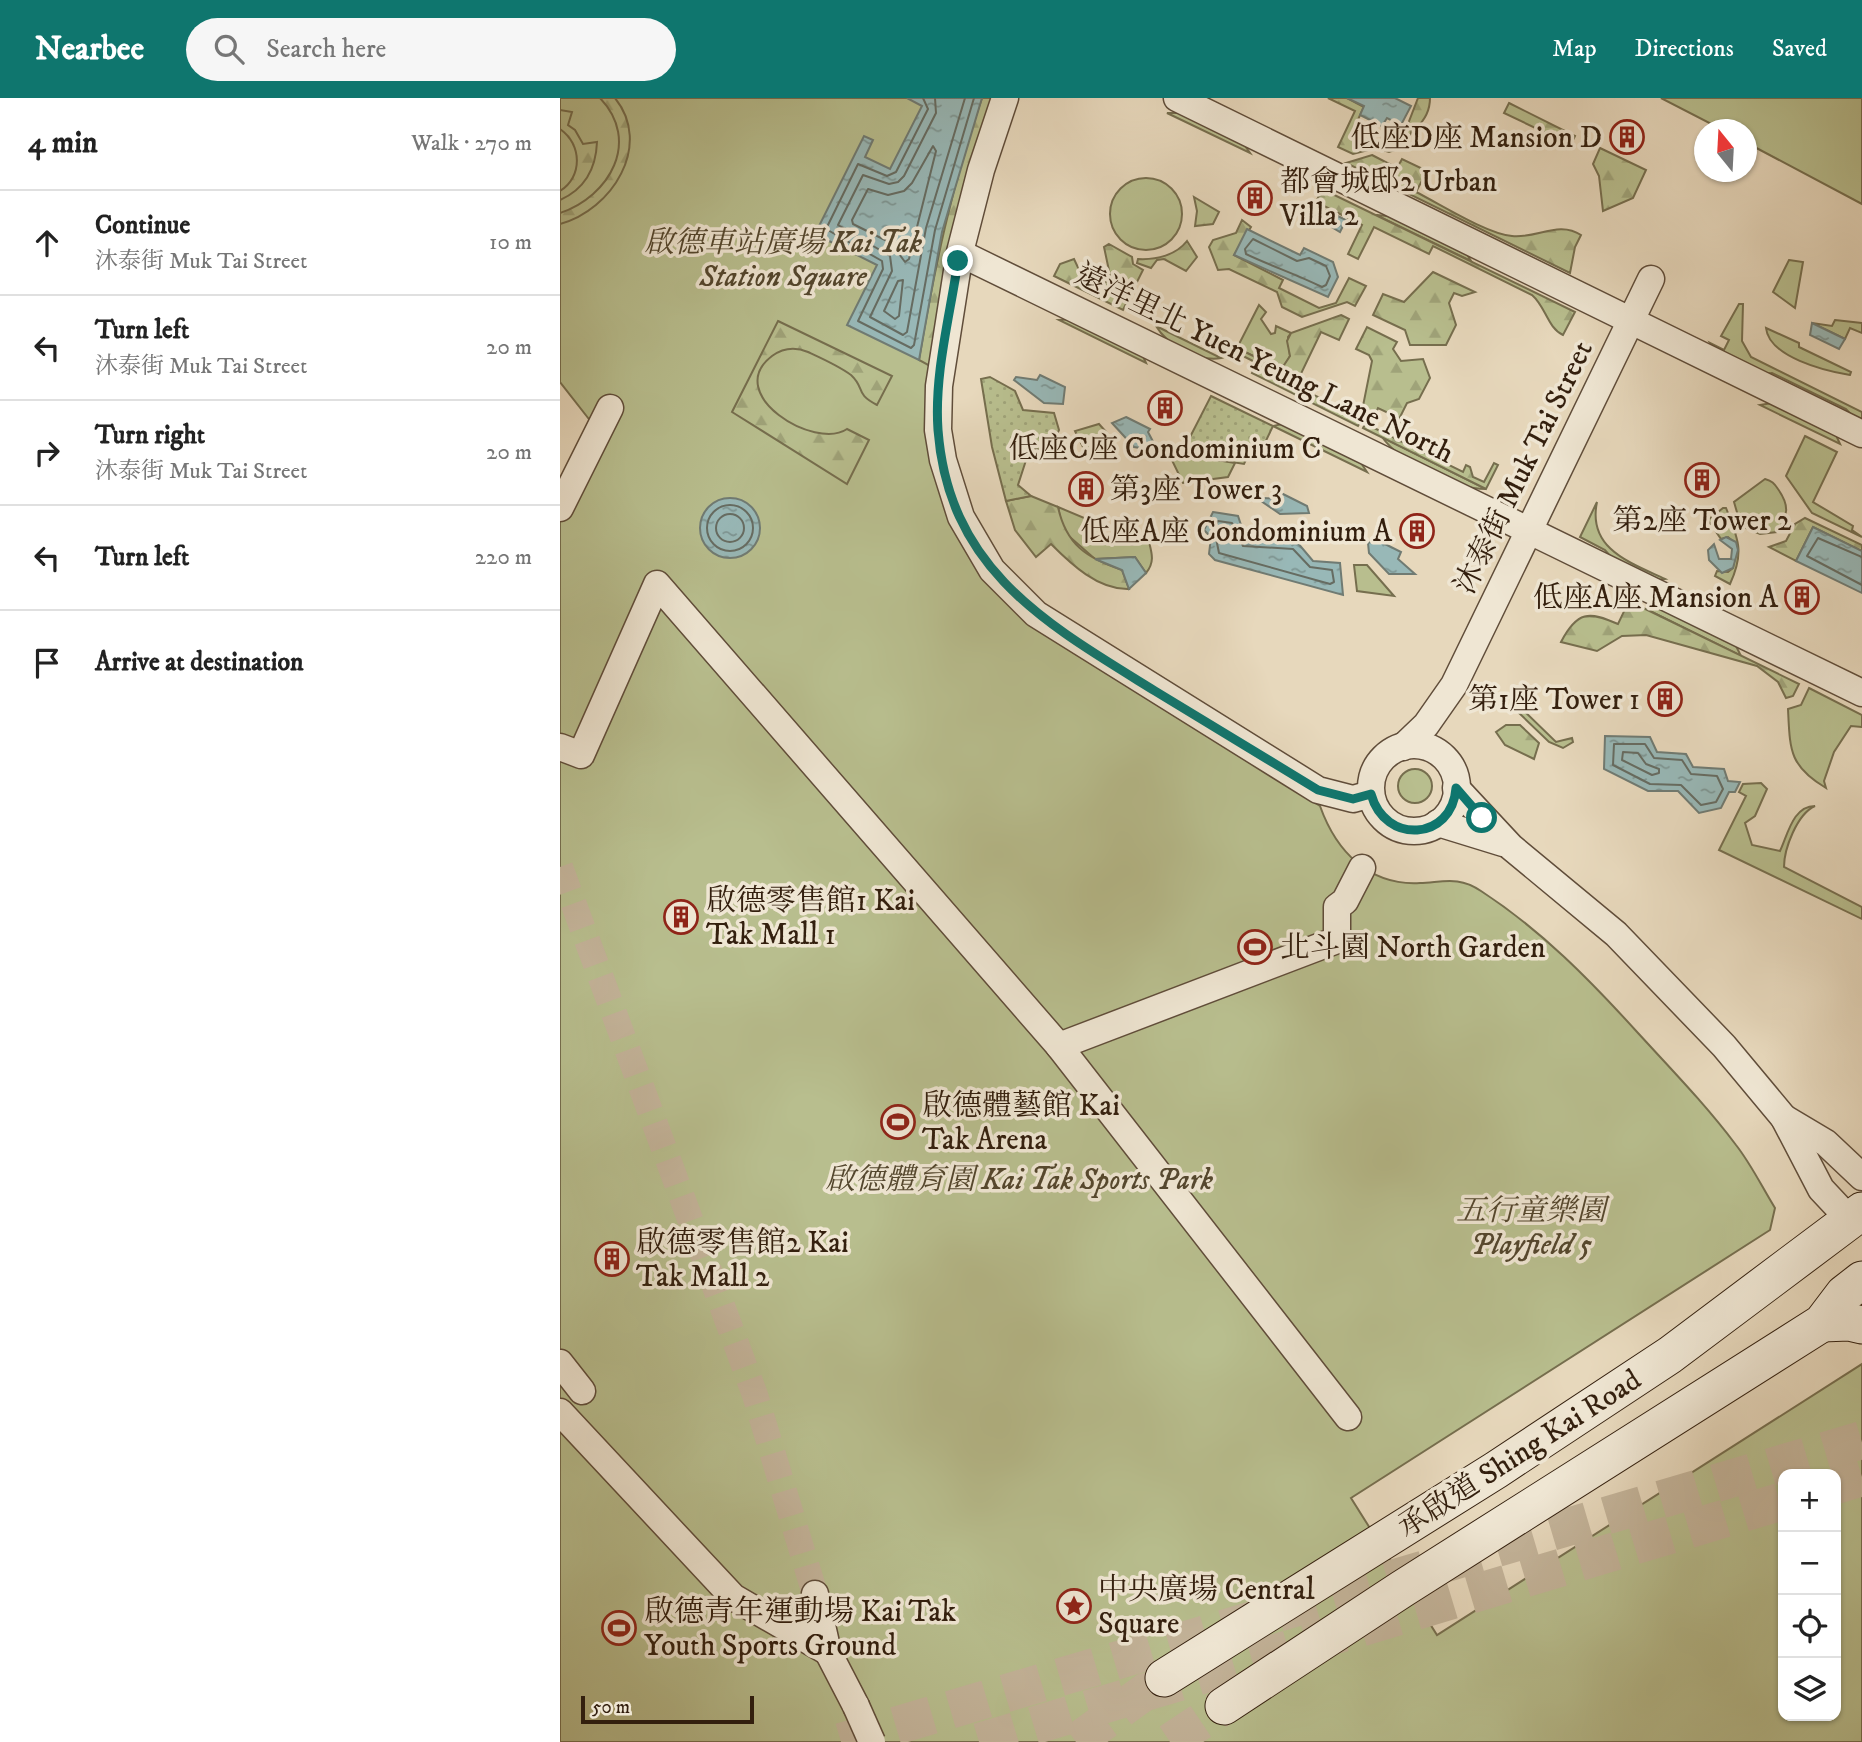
<!DOCTYPE html>
<meta charset="utf-8">
<style>
:root{--surface:#fff;--page:#f6f6f6;--text:#222;--muted:#767676;--line:#e0e0e0;--accent:#0f766e}
body{margin:0;font-family:"IM FELL DW Pica","Noto Serif TC",serif;background:var(--page);color:var(--text)}
.controls{position:absolute;right:21px;bottom:21px;display:grid;overflow:hidden;border-radius:14px;box-shadow:0 2px 5px #0004}
.controls button{width:63px;height:63px;display:grid;place-items:center;padding:0;border:0;border-bottom:2px solid var(--line);background:var(--surface);color:var(--text);font:35px sans-serif}
.compass{position:absolute;left:1134px;top:21px;width:63px;height:63px;border-radius:50%;background:var(--surface);box-shadow:0 2px 5px #0004;rotate:342deg}
.scale{position:absolute;left:21px;bottom:18px;width:173px;box-sizing:border-box;padding-left:7px;border:4px solid #331f0e;border-top:0;font-size:19px;line-height:24px;white-space:nowrap;color:#331f0e;-webkit-text-stroke:5px #efe6d3;paint-order:stroke}
.stop{position:absolute;width:21px;height:21px;margin:-16px;border:5px solid #0f766e;border-radius:50%;background:#fff}
.stop.end{background:#0f766e;border-color:#fff;box-shadow:0 2px 7px #0008}
.list{margin:0;padding:0;list-style:none}
h2{display:flex;justify-content:space-between;align-items:center;height:91px;margin:0;padding:0 28px;font-size:30px}
h2 small{font-size:23px;font-weight:400;color:var(--muted)}
.list li{display:grid;grid-template-columns:46px 1fr auto;gap:21px;align-items:center;box-sizing:border-box;height:105px;padding:0 28px;border-top:2px solid var(--line)}
.list b{display:block;font-size:26px;white-space:nowrap}
.list p{margin:0;font-size:23px;white-space:nowrap;color:var(--muted)}
.list em{font-size:23px;font-style:normal;color:var(--muted)}
.icon{flex:none;width:38px;height:38px;fill:none;stroke:currentColor;stroke-width:2;stroke-linecap:round;stroke-linejoin:round}
.map{position:relative;flex:none;width:1302px;height:1644px;overflow:hidden}
header{display:flex;align-items:center;gap:42px;box-sizing:border-box;height:98px;padding:0 35px;background:var(--accent);color:#fff}
header strong{font-size:33px}
nav{display:flex;gap:38px;margin-inline-start:auto;font-size:24px}
.search{width:490px;height:63px;background:var(--page);display:flex;align-items:center;gap:18px;box-sizing:border-box;padding:0 24px;border-radius:38px;color:var(--muted);font-size:26px}
main{display:flex}
aside{flex:1;background:var(--surface)}
.map>svg:first-child{display:block}
.green{fill:#b8be8e;stroke:#766e4e;stroke-width:2;fill-rule:evenodd}
.forest{fill:url(#forest-firs);stroke:#766e4e;stroke-width:2}
.garden{fill:url(#garden-dots);stroke:#766e4e;stroke-width:2}
.water{fill:url(#water-ripples);stroke:#707b73;stroke-width:2}
.lines{fill:none;stroke-linecap:round;stroke-linejoin:round}
.shore{stroke:#666c62;stroke-width:2}
.street-tunnel{stroke:#c3b399;stroke-width:26;stroke-dasharray:26 13;stroke-linecap:butt}
.secondary-tunnel{stroke:#c3b399;stroke-width:37;stroke-dasharray:37 18;stroke-linecap:butt}
.highway-tunnel{stroke:#c3b399;stroke-width:38;stroke-dasharray:38 19;stroke-linecap:butt}
.street-casing{stroke:#604d3a;stroke-width:29}
.secondary-casing{stroke:#331f0e;stroke-width:39}
.street{stroke:#efe6d3;stroke-width:26}
.secondary{stroke:#efe6d3;stroke-width:37}
.street-bridge-casing{stroke:#604d3a;stroke-width:29;stroke-linecap:butt}
.street-bridge{stroke:#efe6d3;stroke-width:26}
.route{stroke:#0f766e;stroke-width:9}
.labels{text-anchor:middle;stroke-width:7;stroke-linejoin:round;paint-order:stroke}
.poi-label{font-size:30px;fill:#331f0e;stroke:#efe6d3;text-anchor:start}
.park-label{font-size:30px;font-style:italic;fill:#54472e;stroke:#efe6d3}
.street-label{font-size:30px;fill:#331f0e;stroke:#efe6d3}
</style>
<header>
<strong>Nearbee</strong>
<div class="search"><svg class="icon" aria-label="search" viewBox="0 0 24 24"><circle cx="10" cy="10" r="6"/><path d="M15 15l6 6"/></svg>Search here</div>
<nav><a>Map</a><a>Directions</a><a>Saved</a></nav>
</header>
<main>
<aside>
<h2>4 min<small>Walk · 270 m</small></h2>
<ul class="list">
<li><svg class="icon" aria-label="ahead" viewBox="0 0 24 24"><path d="M12 20V5M6 11l6-6 6 6"/></svg><div><b>Continue</b><p>沐泰街 Muk Tai Street</p></div><em>10 m</em></li>
<li><svg class="icon" aria-label="left" viewBox="0 0 24 24"><path d="M17 20v-9H6M10 6l-5 5 5 5"/></svg><div><b>Turn left</b><p>沐泰街 Muk Tai Street</p></div><em>20 m</em></li>
<li><svg class="icon" aria-label="right" viewBox="0 0 24 24"><path d="M7 20v-9h11M14 6l5 5-5 5"/></svg><div><b>Turn right</b><p>沐泰街 Muk Tai Street</p></div><em>20 m</em></li>
<li><svg class="icon" aria-label="left" viewBox="0 0 24 24"><path d="M17 20v-9H6M10 6l-5 5 5 5"/></svg><div><b>Turn left</b></div><em>220 m</em></li>
<li><svg class="icon" aria-label="arrive" viewBox="0 0 24 24"><path d="M6 21V4h12l-3 4 3 4H6"/></svg><div><b>Arrive at destination</b></div></li>
</ul>
</aside>
<div class="map">
<svg width="1302" height="1644" viewBox="0 0 1302 1644">
<defs>
<pattern id="forest-firs" width="22" height="20" patternUnits="userSpaceOnUse" patternTransform="scale(1.75)"><rect width="22" height="20" fill="#b8be8e"/><path d="M5 1l3.5 6h-7zM16 11l3.5 6h-7z" fill="#9fa379"/></pattern>
<pattern id="garden-dots" width="8" height="8" patternUnits="userSpaceOnUse" patternTransform="scale(1.75)"><rect width="8" height="8" fill="#b8be8e"/><path d="M2 2h.1M6 6h.1" fill="none" stroke="#9fa379" stroke-width="1.8" stroke-linecap="round"/></pattern>
<pattern id="water-ripples" width="26" height="14" patternUnits="userSpaceOnUse" patternTransform="scale(1.75)"><rect width="26" height="14" fill="#98b8b7"/><path d="M2 4q2-2 4 0t4 0M15 11q2-2 4 0t4 0" fill="none" stroke="#7d9593"/></pattern>
</defs>
<rect width="100%" height="100%" fill="#e7d8bc"/>
<filter id="stains"><feTurbulence type="fractalNoise" baseFrequency=".00286" numOctaves="4"/><feColorMatrix values="0 0 0 0 .2 0 0 0 0 .09 0 0 0 0 .02 0 0 0 .5 -.17"/></filter>
<radialGradient id="worn" r=".72"><stop offset=".6" stop-color="#630" stop-opacity="0"/><stop offset="1" stop-color="#630" stop-opacity=".3"/></radialGradient>
<!-- green -->
<g class="green">
<path d="M 0,0 L 434,0 L 376,382 L 391,426 L 579,593 L 760,708 C 776,753 809,788 860,785 C 884,784 899,778 921,793 C 981,832 1030,882 1078,935 C 1111,971 1146,1007 1176,1047 C 1191,1066 1202,1089 1215,1110 L 1210,1132 L 791,1400 L 877,1537 L 1302,1266 L 1302,1644 L 0,1644 L 0,387 L 32,325 L 0,284 ZM 1223,1376 L 1276,1376 L 1276,1618 L 1223,1618 Z"/>
<polygon points="1101,0 1302,0 1302,106 1187,45 1186,32 1161,31"/>
<polygon points="607,15 621,15 683,45 690,55"/>
<circle cx="586" cy="116" r="36"/>
<polygon points="816,117 852,120 905,153 911,163"/>
<polygon points="1229,162 1243,164 1235,210 1213,194"/>
<path d="M 1179,206 L 1183,206 L 1182,243 L 1191,259 L 1302,314 L 1302,328 L 1286,311 L 1212,275 C 1194,277 1159,260 1150,245 L 1164,252 L 1169,242 L 1161,238 Z"/>
<polygon points="699,207 706,214 701,221 711,236 715,235 716,228 731,235 728,239 730,258 725,267 714,268 677,250"/>
<polygon points="512,221 582,256 586,265 499,222"/>
<polygon points="1275,222 1302,225 1302,235 1290,230 1285,241 1252,225 1272,228"/>
<path d="M 596,228 L 661,260 C 639,264 607,247 596,228 Z"/>
<path d="M 1206,230 L 1239,245 L 1239,249 L 1291,274 L 1290,277 C 1265,273 1209,259 1206,230 Z"/>
<polygon points="1212,305 1275,335 1280,346 1200,307"/>
<polygon points="539,326 555,344 551,352 524,351 515,333"/>
<polygon points="722,326 797,359 807,374 713,328"/>
<polygon points="1245,338 1277,354 1253,404 1293,428 1292,432 1302,439 1252,415 1226,378"/>
<path d="M 822,339 L 926,391 C 895,391 840,364 822,339 Z"/>
<polygon points="608,354 675,365 668,379 623,385"/>
<path d="M 1205,381 C 1212,383 1214,385 1218,391 C 1230,408 1228,417 1217,434 L 1200,436 L 1181,428 L 1174,404 Z"/>
<path d="M 1037,404 C 1027,451 1071,465 1105,481 L 1098,482 L 1052,460 L 1045,452 L 1020,439 Z"/>
<path d="M 498,409 L 529,422 L 533,431 L 572,447 L 588,440 C 591,453 596,463 586,475 L 575,459 L 535,461 L 503,433 Z"/>
<path d="M 1163,410 L 1166,410 C 1178,441 1185,453 1170,486 L 1155,478 L 1157,473 L 1168,474 L 1173,470 L 1177,447 L 1168,439 L 1161,441 L 1148,422 Z"/>
<polygon points="794,467 807,467 834,498 797,493"/>
<polygon points="1101,510 1176,548 1181,558 1086,511"/>
<path d="M 1249,590 L 1302,617 L 1302,629 L 1291,628 L 1274,654 L 1264,683 L 1266,690 C 1229,668 1230,652 1228,611 L 1241,607 Z"/>
<circle cx="855" cy="688" r="17"/>
<path d="M 1201,685 L 1207,691 L 1195,718 L 1185,725 L 1192,747 L 1220,753 C 1228,736 1233,708 1255,708 C 1237,716 1224,751 1224,769 L 1302,809 L 1302,821 L 1159,752 L 1186,698 L 1179,694 L 1183,686 Z"/>
</g>
<!-- forest -->
<g class="forest">
<path d="M 40,0 L 55,0 C 93,47 52,112 0,126 L 0,115 C 50,98 81,43 40,0 Z"/>
<path d="M 422,0 L 434,0 L 370,268 L 359,262 C 374,172 392,86 422,0 Z"/>
<polygon points="768,0 787,0 804,9 792,34 825,50 836,49 845,30 852,33 844,49 829,54 816,50 793,56 778,49 795,13"/>
<path d="M 858,0 L 870,0 C 870,13 865,22 856,30 L 848,26 Z"/>
<polygon points="949,5 1015,38 1012,44 1007,45 944,15"/>
<path d="M 0,12 L 12,14 L 8,27 L 15,32 L 23,46 L 37,44 C 36,70 25,91 0,102 L 0,93 C 23,79 22,46 0,31 Z"/>
<polygon points="1040,50 1086,72 1073,100 1043,113 1039,78 1033,66"/>
<path d="M 812,57 L 837,70 L 842,61 L 867,73 L 856,94 C 880,106 927,136 952,138 C 976,141 999,122 1021,137 L 1015,149 L 1010,175 L 786,65 Z"/>
<path d="M 762,91 L 1015,214 L 1003,237 C 987,229 986,209 972,197 L 873,148 L 869,156 L 814,129 L 798,161 L 788,156 L 802,127 L 756,104 Z"/>
<polygon points="634,99 659,114 653,126 635,128 637,113"/>
<polygon points="682,122 691,129 674,157 723,182 719,190 759,210 776,205 789,180 806,188 795,208 787,204 742,219 722,209 717,194 669,171 658,172 649,149 653,142 676,135"/>
<path d="M 627,143 L 637,159 L 626,173 L 604,161 L 597,162 L 591,170 L 577,165 L 578,161 C 597,162 616,157 627,143 Z"/>
<polygon points="549,146 572,159 573,166 583,172 563,212 494,178 500,166 514,161 522,178 537,180 540,187 551,182 544,149"/>
<polygon points="873,174 915,194 902,198 894,195 889,205 896,227 886,247 850,247 845,232 813,217 823,196 844,204"/>
<polygon points="781,217 789,221 779,242 761,234 735,288 793,316 802,313 812,263 809,257 796,251 807,229 837,244 833,251 841,263 863,261 870,280 859,301 847,305 839,321 843,331 834,326 837,319 818,310 815,317 806,313 798,328 692,275 697,265 679,256 681,252 714,268 724,267 730,258 727,243 731,235"/>
<path d="M 218,223 L 332,278 L 317,307 C 294,295 306,291 291,277 C 279,268 261,260 248,254 C 236,249 223,250 212,258 C 162,296 255,353 287,331 L 309,342 L 287,386 L 172,314 Z"/>
<polygon points="809,319 812,321 810,328 903,374 906,367 910,369 913,379 924,384 934,365 938,367 926,391 803,330"/>
<path d="M 471,398 L 498,409 C 506,446 526,460 562,472 L 569,491 C 538,492 511,466 491,446 L 476,459 L 455,432 L 446,403 Z"/>
<polygon points="1245,420 1302,447 1302,453 1253,429 1236,463 1209,449 1226,443 1235,426"/>
<path d="M 1069,503 L 1239,586 L 1233,598 L 1226,600 L 1218,584 L 1197,568 L 1086,537 L 1062,538 L 1037,553 L 1001,544 C 1017,513 1029,513 1058,526 Z"/>
<polygon points="957,606 996,644 1012,640 1013,644 1003,650 989,644 957,613"/>
<polygon points="946,627 960,627 979,645 974,661 945,647 936,634"/>
</g>
<!-- garden -->
<g class="garden">
<polygon points="430,279 455,293 463,312 494,315 499,332 492,348 486,346 481,352 473,350 469,353 458,387 471,398 446,403 432,349 421,281"/>
<polygon points="651,298 713,328 701,353 692,349 684,366 608,354 629,341"/>
</g>
<!-- water -->
<g class="water">
<polygon points="347,0 422,0 382,134 359,262 287,227 317,167 255,136 304,38 313,42 305,59 330,71 362,8"/>
<polygon points="787,0 835,0 851,8 841,27 827,20 822,28 800,17 804,8"/>
<polygon points="755,107 786,122 780,134 750,116"/>
<polygon points="687,131 740,157 744,150 773,164 778,179 768,199 674,157"/>
<polygon points="1252,225 1285,241 1279,251 1250,237"/>
<polygon points="480,277 505,289 503,306 484,305 454,282 456,279 477,282"/>
<polygon points="566,319 590,331 588,334 598,353 574,349 552,325"/>
<polygon points="723,396 747,408 749,415 720,416 701,403 703,400 720,401"/>
<circle cx="170" cy="430" r="30"/>
<polygon points="653,414 678,418 686,442 737,444 753,463 780,465 783,497 655,462 649,456 651,439 644,432"/>
<polygon points="1253,429 1302,453 1302,495 1236,463"/>
<polygon points="1166,439 1176,444 1178,452 1173,470 1162,475 1149,462 1148,452 1154,446 1159,461 1171,461 1172,451 1160,442"/>
<polygon points="817,442 841,454 838,461 855,476 829,476 809,455 808,445"/>
<polygon points="575,459 586,475 569,491 562,472 535,461"/>
<polygon points="1045,638 1090,639 1097,654 1126,656 1133,669 1164,671 1168,683 1180,684 1175,694 1169,694 1161,710 1139,715 1118,693 1088,693 1044,671"/>
</g>
<g class="lines">
<!-- shore -->
<g class="shore">
<polyline points="363,0 368,11 336,74 327,78 298,66 266,131 322,163 323,171 298,223 351,250 354,247 375,132 414,0"/>
<polyline points="375,0 376,15 344,78 338,84 329,86 303,77 278,127 330,158 332,173 310,219 343,237 347,234 366,130 405,0"/>
<polygon points="373,48 376,53 349,161 345,164 331,145 293,126 292,122 308,91 328,97 344,93 352,85"/>
<path d="M 693,141 L 737,163 L 749,160 L 766,168 L 770,178 L 766,187 L 762,189 C 736,176 711,168 686,156 L 685,151 Z"/>
<polygon points="343,182 339,218 335,221 324,213 338,183"/>
<circle cx="170" cy="430" r="23"/>
<circle cx="170" cy="430" r="14"/>
<polygon points="658,423 672,425 683,448 733,451 750,469 772,472 774,484 770,486 659,455 654,430"/>
<polyline points="1302,459 1258,440 1247,458 1302,487"/>
<polygon points="1054,646 1085,646 1094,660 1122,662 1131,676 1157,678 1163,691 1156,704 1141,707 1121,687 1090,686 1053,667"/>
<polygon points="1063,654 1078,655 1086,666 1099,671 1099,675 1092,677 1062,662"/>
</g>
<!-- street-tunnel -->
<polyline class="street-tunnel" points="0,769 195,1297 255,1496"/>
<!-- secondary-tunnel -->
<g class="secondary-tunnel">
<polyline points="516,1644 604,1580"/>
<polyline points="610,1644 664,1608"/>
</g>
<!-- highway-tunnel -->
<g class="highway-tunnel">
<polyline points="1276,1387 1302,1379"/>
<polyline points="281,1644 1302,1342"/>
<polyline points="419,1644 1223,1403"/>
</g>
<!-- street casing -->
<g class="street-casing">
<g id="street">
<polyline points="445,0 421,72 400,154 379,288 378,332 383,362 401,419 432,472 476,516 758,692 793,701 811,696"/>
<polyline points="617,0 1302,336"/>
<polyline points="410,160 1302,595"/>
<polyline points="0,410 50,310"/>
<circle cx="854" cy="690" r="43"/>
<polyline points="0,649 21,657 97,486 499,948 788,1319"/>
<polyline points="843,649 866,627 894,587 1091,181"/>
<polyline points="896,690 951,749 1056,836 1164,948 1224,1020 1261,1091 1291,1123"/>
<polyline points="878,725 943,745"/>
<polyline points="499,948 777,842 777,809 785,803 802,770"/>
<polyline points="1224,1020 1266,1045 1302,1079"/>
<polyline points="0,1265 22,1293"/>
<polyline points="0,1314 173,1499 268,1554"/>
<polyline points="255,1496 268,1554 296,1608"/>
</g>
</g>
<!-- secondary casing -->
<g class="secondary-casing">
<g id="secondary">
<polyline points="1262,1225 1289,1224 1302,1227"/>
<polyline points="604,1580 936,1372 1110,1257 1302,1113"/>
<polyline points="664,1608 842,1491 1262,1225 1284,1196 1302,1182"/>
</g>
</g>
<!-- street -->
<use href="#street" class="street"/>
<!-- secondary -->
<use href="#secondary" class="secondary"/>
<!-- street-bridge casing -->
<g class="street-bridge-casing">
<polyline id="street-bridge" points="296,1608 312,1644"/>
</g>
<!-- street-bridge -->
<use href="#street-bridge" class="street-bridge"/>
</g>
<g class="lines">
<!-- route -->
<path class="route" d="M 398,163 C 390,218 374,276 378,332 C 389,473 487,526 595,593 C 650,626 704,659 758,692 L 793,701 L 811,696 C 825,747 892,743 896,690 L 922,720"/>
</g>
<!-- icons -->
<defs>
<g id="building-ring" transform="scale(1.75)"><circle r="9.5" fill="#efe6d3" stroke="#8f2418" stroke-width="1.5"/><path d="M-4-6H4V6H1V3H-1V6H-4ZM-2.5-4.3h1.7v1.8h-1.7ZM.8-4.3h1.7v1.8H.8ZM-2.5-1h1.7V.8h-1.7ZM.8-1h1.7V.8H.8Z" fill="#8f2418"/></g>
<g id="stadium-ring" transform="scale(1.75)"><circle r="9.5" fill="#efe6d3" stroke="#8f2418" stroke-width="1.5"/><path d="M0-5a6.5 5 0 1 0 0 10a6.5 5 0 1 0 0-10ZM-3.5-1.8h7v3.6h-7Z" fill="#8f2418"/></g>
<g id="sight-ring" transform="scale(1.75)"><circle r="9.5" fill="#efe6d3" stroke="#8f2418" stroke-width="1.5"/><path d="M0-6L1.8-2.2L6-1.7L2.9 1.2L3.7 5.4L0 3.3L-3.7 5.4L-2.9 1.2L-6-1.7L-1.8-2.2Z" fill="#8f2418"/></g>
</defs>
<g fill-rule="evenodd">
<use href="#building-ring" x="1067" y="39"/>
<use href="#building-ring" x="695" y="100"/>
<use href="#building-ring" x="605" y="310"/>
<use href="#building-ring" x="1142" y="382"/>
<use href="#building-ring" x="526" y="391"/>
<use href="#building-ring" x="857" y="433"/>
<use href="#building-ring" x="1242" y="499"/>
<use href="#building-ring" x="1105" y="601"/>
<use href="#building-ring" x="121" y="819"/>
<use href="#stadium-ring" x="695" y="849"/>
<use href="#stadium-ring" x="338" y="1024"/>
<use href="#building-ring" x="52" y="1161"/>
<use href="#sight-ring" x="514" y="1508"/>
<use href="#stadium-ring" x="59" y="1530"/>
</g>
<g class="labels">
<!-- poi labels -->
<g class="poi-label">
<text x="1042" y="49" text-anchor="end">低座D座 Mansion D</text>
<text x="720" y="93">都會城邸2 Urban<tspan x="720" dy="34">Villa 2</tspan></text>
<text x="605" y="360" text-anchor="middle">低座C座 Condominium C</text>
<text x="550" y="401">第3座 Tower 3</text>
<text x="1142" y="432" text-anchor="middle">第2座 Tower 2</text>
<text x="832" y="443" text-anchor="end">低座A座 Condominium A</text>
<text x="1218" y="509" text-anchor="end">低座A座 Mansion A</text>
<text x="1080" y="611" text-anchor="end">第1座 Tower 1</text>
<text x="146" y="812">啟德零售館1 Kai<tspan x="146" dy="34">Tak Mall 1</tspan></text>
<text x="720" y="859">北斗園 North Garden</text>
<text x="362" y="1017">啟德體藝館 Kai<tspan x="362" dy="34">Tak Arena</tspan></text>
<text x="76" y="1154">啟德零售館2 Kai<tspan x="76" dy="34">Tak Mall 2</tspan></text>
<text x="538" y="1501">中央廣場 Central<tspan x="538" dy="34">Square</tspan></text>
<text x="84" y="1523">啟德青年運動場 Kai Tak<tspan x="84" dy="34">Youth Sports Ground</tspan></text>
</g>
<!-- park labels -->
<g class="park-label">
<text x="223" y="154">啟德車站廣場 Kai Tak<tspan x="223" dy="34">Station Square</tspan></text>
<text x="459" y="1091">啟德體育園 Kai Tak Sports Park</text>
<text x="971" y="1122">五行童樂園<tspan x="971" dy="34">Playfield 5</tspan></text>
</g>
<!-- street labels -->
<g class="street-label">
<text transform="translate(705 265) rotate(26)" y="10">遠洋里北 Yuen Yeung Lane North</text>
<text transform="translate(963 369) rotate(-64)" y="10">沐泰街 Muk Tai Street</text>
<text transform="translate(959 1355) rotate(-33)" y="10">承啟道 Shing Kai Road</text>
</g>
</g>
<rect width="100%" height="100%" filter="url(#stains)"/>
<rect width="100%" height="100%" fill="url(#worn)"/>
</svg>
<div class="controls">
<button>+</button>
<button>−</button>
<button><svg class="icon" aria-label="locate" viewBox="0 0 24 24"><circle cx="12" cy="12" r="6"/><path d="M12 2v4M12 18v4M2 12h4M18 12h4"/></svg></button>
<button><svg class="icon" aria-label="layers" viewBox="0 0 24 24"><path d="M12 4l9 5-9 5-9-5zM3 14l9 5 9-5"/></svg></button>
</div>
<svg class="compass" viewBox="-18 -18 36 36"><path d="M0-13l5 13h-10z" fill="#e53935"/><path d="M0 13l5-13h-10z" fill="#767676"/></svg>
<div class="scale">50 m</div>
<div class="stop" style="left:922px;top:720px"></div>
<div class="stop end" style="left:398px;top:163px"></div>
</div>
</main>
